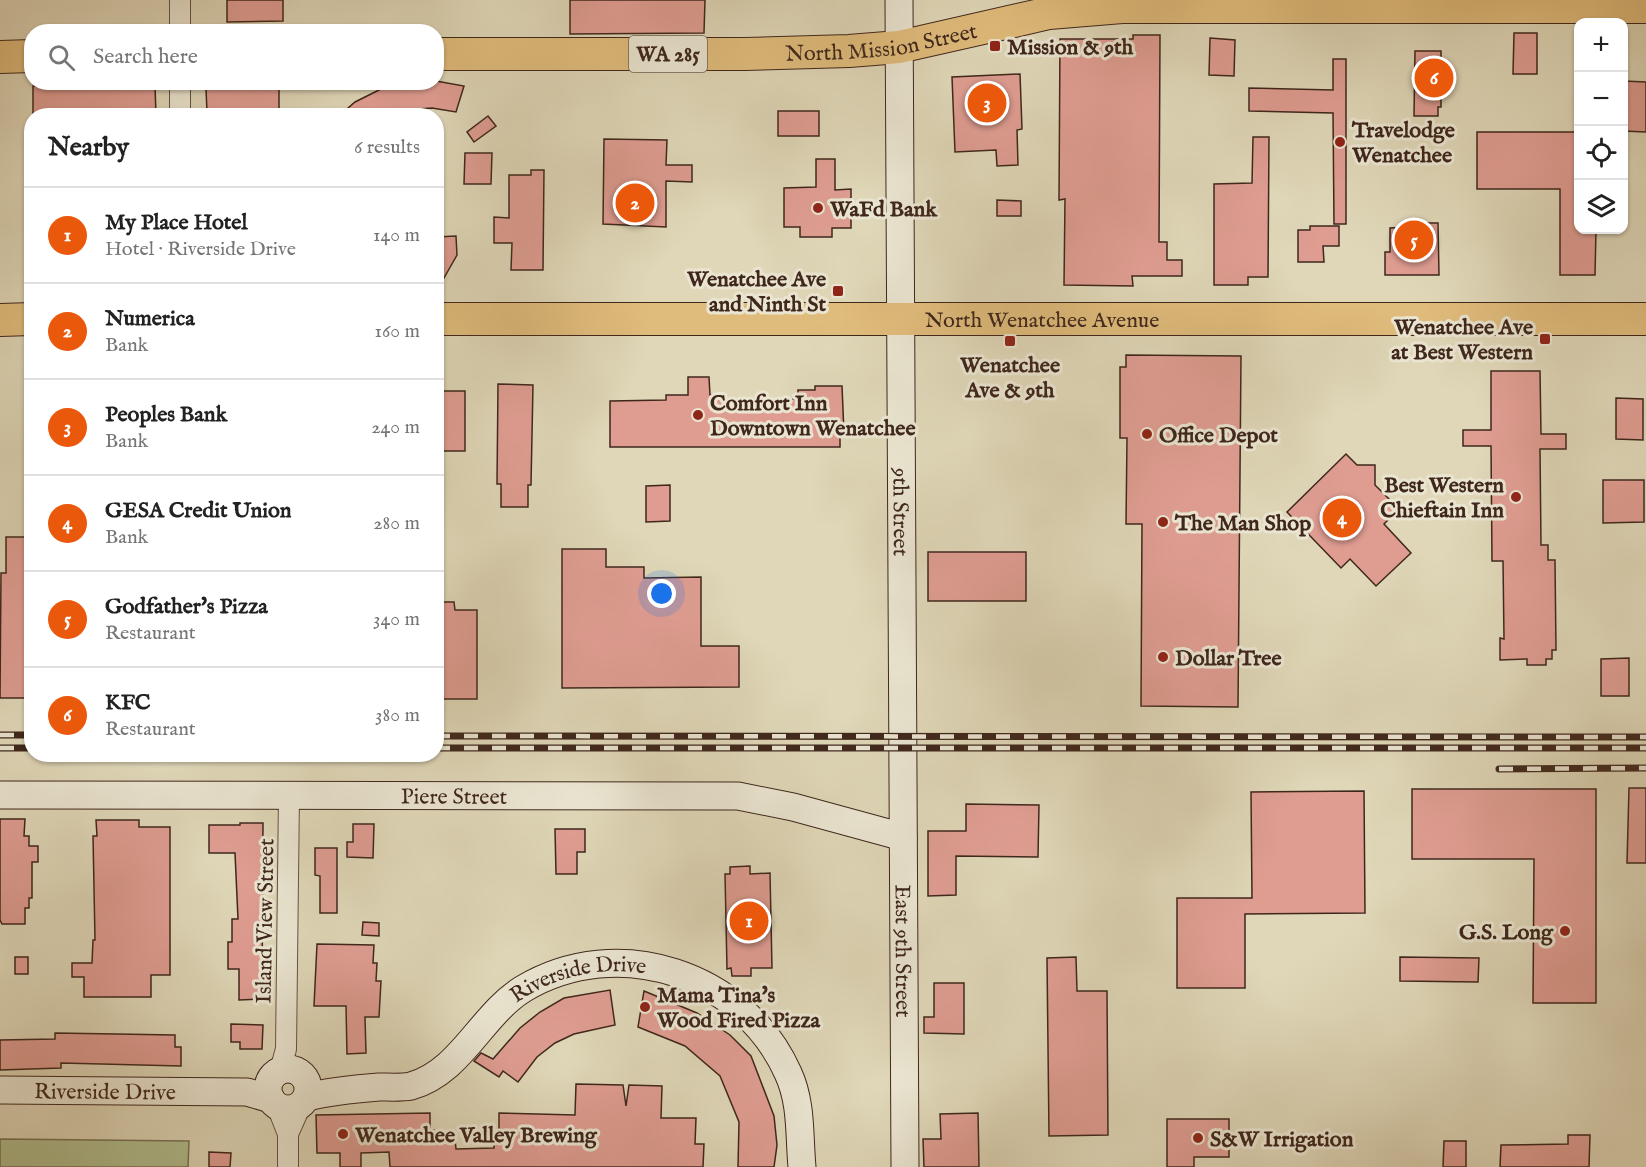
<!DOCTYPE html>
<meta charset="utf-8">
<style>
:root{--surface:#fff;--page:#f2f2f2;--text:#222;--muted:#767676;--line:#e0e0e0;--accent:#ea580c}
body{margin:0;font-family:"IM FELL English",serif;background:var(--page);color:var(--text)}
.controls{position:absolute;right:18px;top:18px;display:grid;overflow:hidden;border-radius:12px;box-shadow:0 2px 4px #0004}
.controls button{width:54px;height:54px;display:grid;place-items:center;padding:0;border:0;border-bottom:2px solid var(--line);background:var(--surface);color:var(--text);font:30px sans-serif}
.you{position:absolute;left:662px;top:594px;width:21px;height:21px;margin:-15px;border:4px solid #fff;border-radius:50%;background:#1a73e8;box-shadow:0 0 0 9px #1a73e833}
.badge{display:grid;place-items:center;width:39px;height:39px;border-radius:50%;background:var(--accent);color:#fff;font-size:20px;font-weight:700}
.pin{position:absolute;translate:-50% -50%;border:3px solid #fff;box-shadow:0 2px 6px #0006}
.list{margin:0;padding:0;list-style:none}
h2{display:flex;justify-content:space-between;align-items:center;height:78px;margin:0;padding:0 24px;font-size:26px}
h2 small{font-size:20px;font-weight:400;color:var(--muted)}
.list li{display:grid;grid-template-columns:39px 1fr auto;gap:18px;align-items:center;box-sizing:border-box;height:96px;padding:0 24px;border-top:2px solid var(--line)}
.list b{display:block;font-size:22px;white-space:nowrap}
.list p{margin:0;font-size:20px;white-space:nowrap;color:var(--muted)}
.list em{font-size:20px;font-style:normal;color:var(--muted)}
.icon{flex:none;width:33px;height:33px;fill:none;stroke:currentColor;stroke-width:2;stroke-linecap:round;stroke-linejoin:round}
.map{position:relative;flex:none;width:1646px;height:1167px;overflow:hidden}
.search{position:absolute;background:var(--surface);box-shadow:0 2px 4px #0004;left:24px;top:24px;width:420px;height:66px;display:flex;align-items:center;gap:15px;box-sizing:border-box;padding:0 21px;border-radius:24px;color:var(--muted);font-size:22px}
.panel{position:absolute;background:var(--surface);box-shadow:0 2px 4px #0004;left:24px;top:108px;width:420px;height:654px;border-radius:24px}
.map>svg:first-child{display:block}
.green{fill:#b1be8f;stroke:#787256;stroke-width:1.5}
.building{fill:#df9d92;stroke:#3f271c;stroke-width:1.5}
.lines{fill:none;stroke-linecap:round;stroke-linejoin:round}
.street-casing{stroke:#675343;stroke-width:22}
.secondary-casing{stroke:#3f271c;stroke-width:29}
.primary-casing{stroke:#3f271c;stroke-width:34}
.street{stroke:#eae5d1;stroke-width:20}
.secondary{stroke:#eae5d1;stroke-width:27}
.primary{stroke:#e0bc7c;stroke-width:32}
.rail-casing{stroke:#3f271c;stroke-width:7}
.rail{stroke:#eae5d1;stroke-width:4.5;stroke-dasharray:14;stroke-linecap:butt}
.poi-dot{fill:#8f2418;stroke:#eae5d1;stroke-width:2}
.labels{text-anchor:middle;stroke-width:6;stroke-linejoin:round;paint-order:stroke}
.shield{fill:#eae5d1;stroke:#726052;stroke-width:1.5}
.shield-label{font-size:21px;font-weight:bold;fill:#3f271c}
.street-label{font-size:22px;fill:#3f271c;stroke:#eae5d1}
.poi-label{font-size:22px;font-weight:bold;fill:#3f271c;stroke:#eae5d1;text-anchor:start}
</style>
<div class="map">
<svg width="1646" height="1167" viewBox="0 0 1646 1167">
<rect width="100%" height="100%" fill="#dfd7b8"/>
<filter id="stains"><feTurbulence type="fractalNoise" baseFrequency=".00333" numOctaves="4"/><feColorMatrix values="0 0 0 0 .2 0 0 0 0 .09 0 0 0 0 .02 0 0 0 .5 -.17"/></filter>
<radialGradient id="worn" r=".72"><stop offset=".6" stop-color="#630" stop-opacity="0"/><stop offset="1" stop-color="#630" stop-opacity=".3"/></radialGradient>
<!-- green -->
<polygon class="green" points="0,1139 189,1141 188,1167 0,1167"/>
<!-- building -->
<g class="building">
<polygon points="227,0 283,0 283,21 227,22"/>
<polygon points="570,0 705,0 704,33 570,34"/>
<polygon points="1514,33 1537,33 1537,74 1513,74"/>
<polygon points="1133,35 1160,35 1159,242 1167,242 1167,260 1182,260 1182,276 1132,276 1133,286 1064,285 1065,199 1059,200 1060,39 1133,39"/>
<polygon points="1210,38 1235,40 1234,76 1209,75"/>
<polygon points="1415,51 1441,51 1441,70 1454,70 1454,86 1441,86 1441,107 1438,107 1438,116 1414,116"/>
<polygon points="1333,59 1346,59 1346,224 1334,224 1333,113 1249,111 1249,88 1333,90"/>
<polygon points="1020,74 1022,129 1017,130 1018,165 997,166 996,150 955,152 952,77"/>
<polygon points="436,81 464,86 456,112 432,108 405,110 388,116 339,116 355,102 389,85"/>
<polygon points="1623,81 1646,82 1646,132 1623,131"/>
<polygon points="155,85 156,116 134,116 133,109 55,110 55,116 33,116 33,86"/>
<polygon points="279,88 279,111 207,112 206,89"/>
<rect x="778" y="111" width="41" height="25"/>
<polygon points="488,116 496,126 474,142 467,132"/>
<polygon points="1477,132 1578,132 1578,230 1596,230 1595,275 1560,275 1560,189 1477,189"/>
<polygon points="1253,137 1269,137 1268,277 1248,277 1248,285 1214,285 1214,184 1252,183"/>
<polygon points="604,139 667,140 666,165 692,165 692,182 666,181 666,227 603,224"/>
<polygon points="465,153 492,153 491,184 464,184"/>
<polygon points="816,159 835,159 835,190 851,189 851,228 832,228 832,237 800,237 800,227 784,227 784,188 816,187"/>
<polygon points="531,170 544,170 543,270 511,270 512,243 494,243 494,217 509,218 509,175 531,175"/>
<polygon points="997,200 1021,201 1021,216 997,216"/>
<polygon points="1411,223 1438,223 1439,275 1385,275 1385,252 1390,252 1390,228 1411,227"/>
<polygon points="1310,226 1339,226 1339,246 1323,246 1324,262 1298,262 1298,230 1310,230"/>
<polygon points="456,236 457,255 436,292 436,237"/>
<polygon points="1126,355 1241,356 1238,707 1141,706 1142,524 1126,524 1127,438 1120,438 1120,367 1126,367"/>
<polygon points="1491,371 1540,371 1541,434 1566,434 1566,449 1540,449 1541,545 1548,545 1548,560 1555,560 1556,650 1552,650 1552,659 1546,659 1546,665 1527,665 1527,659 1500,660 1500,638 1504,639 1503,561 1492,561 1491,446 1463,446 1463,430 1491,430"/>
<polygon points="688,377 709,377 710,395 723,395 723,400 798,399 798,390 815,390 815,386 842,386 844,433 840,433 840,447 610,447 610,401 666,400 666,395 688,395"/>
<polygon points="498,384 533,385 531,485 528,485 528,507 501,507 501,484 497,484"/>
<rect x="436" y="391" width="29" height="60"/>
<polygon points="1616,398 1643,399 1643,440 1616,439"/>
<polygon points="1346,454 1357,465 1375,465 1375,485 1399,509 1384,524 1411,553 1376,586 1350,559 1341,568 1287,512"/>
<polygon points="1603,480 1644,480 1644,522 1603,523"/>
<polygon points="670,485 670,521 646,522 646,486"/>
<polygon points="6,537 32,537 32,698 0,698 1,573 6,573"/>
<polygon points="562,549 606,549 606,567 644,567 644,578 701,577 701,646 739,646 739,687 562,688"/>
<rect x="928" y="552" width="98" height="49"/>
<polygon points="436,602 454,602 455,610 477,610 477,699 436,699"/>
<polygon points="1629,658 1629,696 1601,696 1601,659"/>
<polygon points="1629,788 1646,788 1646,863 1627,863"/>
<polygon points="1412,789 1596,789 1596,1003 1533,1003 1534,859 1412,859"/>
<polygon points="1364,791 1365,913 1245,914 1245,988 1177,988 1177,898 1252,898 1251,792"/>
<polygon points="966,804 1039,805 1038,857 956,856 956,895 928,896 928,831 966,831"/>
<polygon points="0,819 25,819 24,836 29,836 29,846 38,846 38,862 32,862 32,898 29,898 29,908 25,908 25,924 2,924 0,920"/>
<polygon points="96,820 139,820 139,827 170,827 170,975 151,975 151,997 84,997 84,977 72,977 72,963 92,963 93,940 95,940 93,836 97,836"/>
<polygon points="240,823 263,823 262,999 239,1000 239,969 228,969 228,942 232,942 232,919 238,919 235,853 209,853 209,825 240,825"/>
<polygon points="353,824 374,824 373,858 347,857 347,842 353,842"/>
<polygon points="555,829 585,829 585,852 577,852 577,874 556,874"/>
<polygon points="315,848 337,848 337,913 320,913 320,876 315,875"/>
<polygon points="750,866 750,874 770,873 772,968 751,968 751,976 732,976 731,968 727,969 725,874 730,874 730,867"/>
<polygon points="363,922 379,923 379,936 362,935"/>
<polygon points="317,944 374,945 373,963 377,963 376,981 381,981 379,1017 365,1017 366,1053 347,1054 346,1006 314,1006"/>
<rect x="15" y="957" width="13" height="17"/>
<polygon points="1076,957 1077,991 1107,991 1108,1135 1049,1136 1047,958"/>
<polygon points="1400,957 1479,958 1478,982 1400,981"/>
<polygon points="934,983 964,983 964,1034 924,1033 924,1017 934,1017"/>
<polygon points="610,990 615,1025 574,1034 555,1043 537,1057 518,1082 503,1071 499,1077 474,1061 481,1053 493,1059 520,1028 540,1012 564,998"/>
<polygon points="644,991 697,1013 730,1035 751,1056 774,1116 777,1145 774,1167 738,1167 739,1122 720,1076 685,1046 638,1027"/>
<polygon points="231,1024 263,1025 262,1049 240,1049 240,1042 231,1042"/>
<polygon points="55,1033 175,1035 175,1047 181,1047 181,1066 61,1063 61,1068 0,1070 0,1040 55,1039"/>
<polygon points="576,1084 623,1085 626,1106 629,1085 662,1086 661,1118 696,1118 695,1144 704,1144 703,1167 390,1167 389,1152 361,1153 361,1167 340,1167 340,1153 317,1153 316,1115 430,1113 430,1130 434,1130 434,1139 455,1139 456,1149 494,1148 494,1132 499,1132 499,1113 575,1115"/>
<polygon points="978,1113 979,1167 924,1167 923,1139 941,1139 940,1114"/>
<polygon points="1167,1119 1229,1119 1229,1157 1194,1157 1194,1167 1167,1167"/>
<polygon points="1568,1135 1590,1135 1589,1167 1500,1167 1501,1145 1568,1144"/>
<polygon points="1444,1141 1466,1141 1466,1167 1443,1167"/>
<polygon points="209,1152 231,1153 230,1167 209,1167"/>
</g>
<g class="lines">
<!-- street casing -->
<g class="street-casing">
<g id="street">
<polyline points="180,32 180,0"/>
<polyline points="180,116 180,82"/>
<polyline points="280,1071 286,1049 289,794"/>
<polyline points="277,1106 288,1134 288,1167"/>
<polyline points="288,1134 301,1105"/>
</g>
</g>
<!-- secondary casing -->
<g class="secondary-casing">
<g id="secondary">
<path id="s1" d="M 899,0 L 905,1167"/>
<path id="s2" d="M 0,795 L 738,796 L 793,807 L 903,837"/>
<circle cx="288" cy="1089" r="20"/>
<path id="s3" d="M 0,1090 L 247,1092 L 271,1099"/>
<path id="s4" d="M 307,1097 C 331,1091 354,1089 379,1087 C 389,1087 401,1088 411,1086 C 461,1072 481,1015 523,989 C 618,932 744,974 788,1073 C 802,1103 799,1135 802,1167"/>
</g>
</g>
<!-- primary casing -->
<g class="primary-casing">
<g id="primary">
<path id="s5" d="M 436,54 L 745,54 L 849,51 L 899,47 L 1049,13 L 1122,7 L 1646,7"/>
<polyline points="0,57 32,56"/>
<path id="s6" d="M 436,319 L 1646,319"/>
<polyline points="0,320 32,319"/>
</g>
</g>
<!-- street -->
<use href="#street" class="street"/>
<!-- secondary -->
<use href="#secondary" class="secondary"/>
<!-- primary -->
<use href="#primary" class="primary"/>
<!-- rail casing -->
<g class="rail-casing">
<g id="rail">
<polyline points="0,735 32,735"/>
<polyline points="436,736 1646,737"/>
<polyline points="0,748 32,748"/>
<polyline points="436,748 1646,748"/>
<polyline points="1499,769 1646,768"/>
</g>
</g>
<!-- rail -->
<use href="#rail" class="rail"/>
</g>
<!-- markers -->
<g class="poi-dot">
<rect x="989" y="40" width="12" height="12" rx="3"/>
<circle cx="1340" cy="142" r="6"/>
<circle cx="818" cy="208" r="6"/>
<rect x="832" y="285" width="12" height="12" rx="3"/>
<rect x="1539" y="333" width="12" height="12" rx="3"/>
<rect x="1004" y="335" width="12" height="12" rx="3"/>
<circle cx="698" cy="415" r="6"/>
<circle cx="1147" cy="434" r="6"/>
<circle cx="1516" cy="497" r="6"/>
<circle cx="1163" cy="522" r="6"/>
<circle cx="1163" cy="657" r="6"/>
<circle cx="1565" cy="931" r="6"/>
<circle cx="645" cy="1007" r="6"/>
<circle cx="343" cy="1134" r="6"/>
<circle cx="1198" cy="1138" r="6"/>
</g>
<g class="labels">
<!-- shield labels -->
<rect class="shield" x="629" y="36" width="78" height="36" rx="4.5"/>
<g class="shield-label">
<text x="668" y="61">WA 285</text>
</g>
<!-- street labels -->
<g class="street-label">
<text dy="8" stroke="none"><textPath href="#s5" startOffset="446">North Mission Street</textPath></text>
<text dy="8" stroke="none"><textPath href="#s6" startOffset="606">North Wenatchee Avenue</textPath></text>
<text dy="8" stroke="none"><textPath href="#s1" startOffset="512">9th Street</textPath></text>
<text dy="8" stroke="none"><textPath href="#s2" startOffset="454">Piere Street</textPath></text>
<text transform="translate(264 921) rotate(-89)" y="8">Island View Street</text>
<text dy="8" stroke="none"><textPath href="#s1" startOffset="951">East 9th Street</textPath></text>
<text dy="8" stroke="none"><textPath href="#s4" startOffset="312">Riverside Drive</textPath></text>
<text dy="8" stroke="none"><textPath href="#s3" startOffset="105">Riverside Drive</textPath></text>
</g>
<!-- poi labels -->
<g class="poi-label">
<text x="1007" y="54">Mission &amp; 9th</text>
<text x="1352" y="137">Travelodge<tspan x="1352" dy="25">Wenatchee</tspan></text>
<text x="830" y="216">WaFd Bank</text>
<text x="826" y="286" text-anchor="end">Wenatchee Ave<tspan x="826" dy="25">and Ninth St</tspan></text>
<text x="1533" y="334" text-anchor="end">Wenatchee Ave<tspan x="1533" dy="25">at Best Western</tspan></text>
<text x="1010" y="372" text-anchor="middle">Wenatchee<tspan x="1010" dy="25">Ave &amp; 9th</tspan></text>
<text x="710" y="410">Comfort Inn<tspan x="710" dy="25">Downtown Wenatchee</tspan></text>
<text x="1159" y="442">Office Depot</text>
<text x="1504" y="492" text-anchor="end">Best Western<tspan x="1504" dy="25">Chieftain Inn</tspan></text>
<text x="1175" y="530">The Man Shop</text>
<text x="1175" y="665">Dollar Tree</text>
<text x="1553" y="939" text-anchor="end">G.S. Long</text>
<text x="657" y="1002">Mama Tina's<tspan x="657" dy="25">Wood Fired Pizza</tspan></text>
<text x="355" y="1142">Wenatchee Valley Brewing</text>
<text x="1210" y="1146">S&amp;W Irrigation</text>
</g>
</g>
<rect width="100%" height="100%" filter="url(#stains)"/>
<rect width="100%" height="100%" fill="url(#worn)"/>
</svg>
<div class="controls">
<button>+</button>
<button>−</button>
<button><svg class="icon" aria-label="locate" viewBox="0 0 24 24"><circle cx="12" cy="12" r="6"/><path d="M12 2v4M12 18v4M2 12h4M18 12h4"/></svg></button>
<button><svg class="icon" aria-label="layers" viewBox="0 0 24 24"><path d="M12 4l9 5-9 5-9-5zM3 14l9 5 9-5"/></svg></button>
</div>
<div class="you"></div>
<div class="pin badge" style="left:749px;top:921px">1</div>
<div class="pin badge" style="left:635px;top:203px">2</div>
<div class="pin badge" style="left:987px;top:103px">3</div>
<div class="pin badge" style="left:1342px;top:518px">4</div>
<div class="pin badge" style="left:1414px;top:240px">5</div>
<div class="pin badge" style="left:1434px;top:78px">6</div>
<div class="search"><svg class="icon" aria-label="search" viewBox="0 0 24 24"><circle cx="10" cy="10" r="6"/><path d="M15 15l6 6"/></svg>Search here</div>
<section class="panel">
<h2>Nearby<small>6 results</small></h2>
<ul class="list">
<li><span class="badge">1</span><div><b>My Place Hotel</b><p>Hotel · Riverside Drive</p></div><em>140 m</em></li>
<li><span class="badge">2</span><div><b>Numerica</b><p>Bank</p></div><em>160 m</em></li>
<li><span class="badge">3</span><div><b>Peoples Bank</b><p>Bank</p></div><em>240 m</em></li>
<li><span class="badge">4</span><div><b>GESA Credit Union</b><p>Bank</p></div><em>280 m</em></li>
<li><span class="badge">5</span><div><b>Godfather's Pizza</b><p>Restaurant</p></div><em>340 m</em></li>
<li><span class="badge">6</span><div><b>KFC</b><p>Restaurant</p></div><em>380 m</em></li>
</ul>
</section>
</div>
